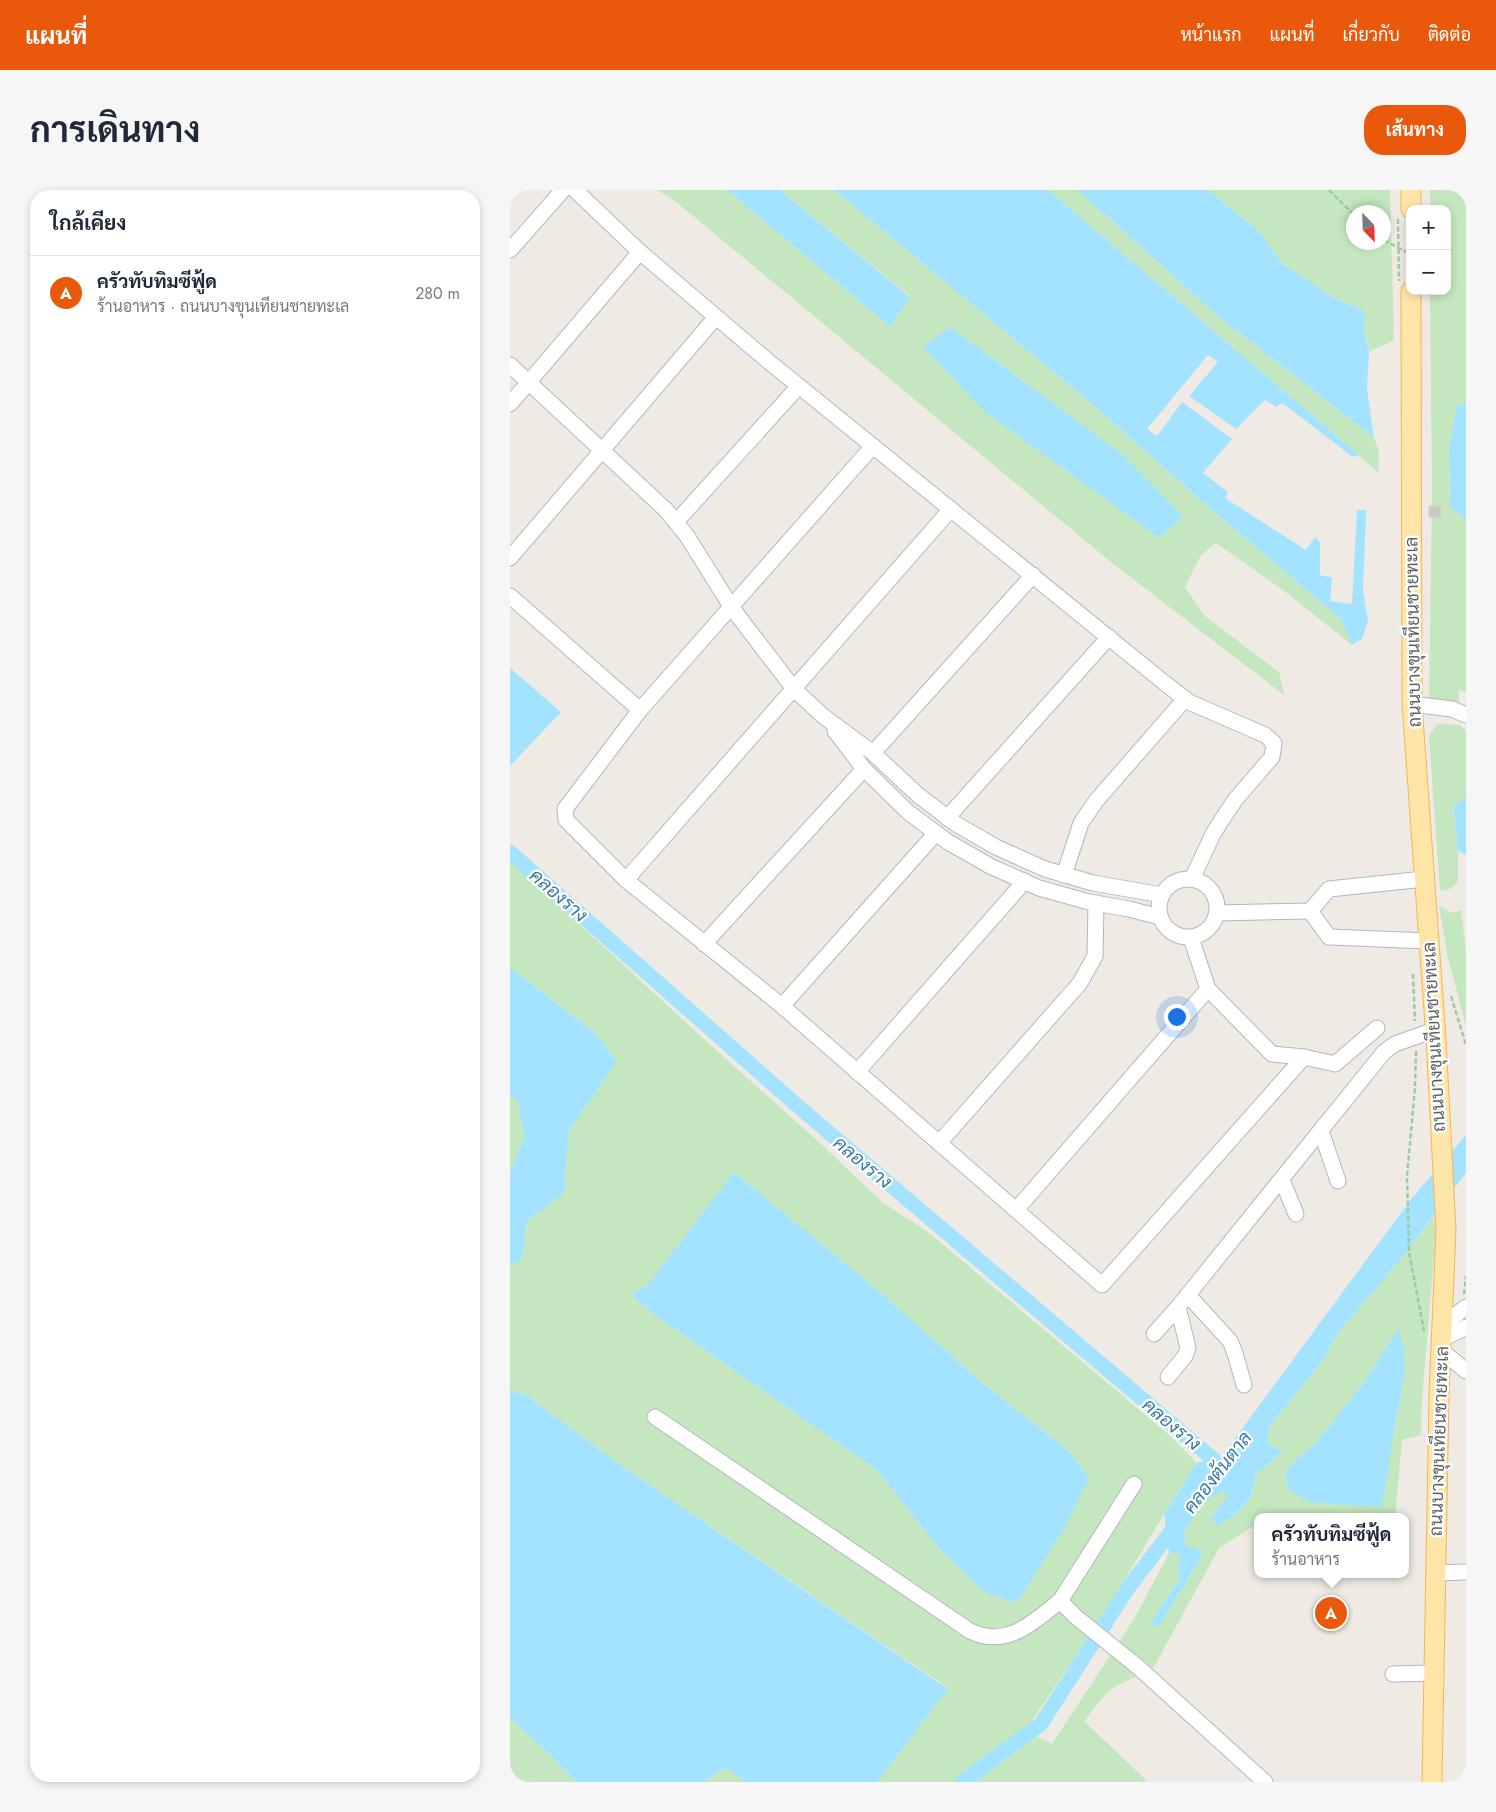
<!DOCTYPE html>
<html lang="th">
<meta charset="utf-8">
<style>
:root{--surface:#fff;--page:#f6f6f7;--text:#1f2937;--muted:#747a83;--line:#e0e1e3;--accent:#ea580c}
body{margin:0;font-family:Jost,Sarabun,sans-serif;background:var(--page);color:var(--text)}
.controls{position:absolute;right:15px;top:15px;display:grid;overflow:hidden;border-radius:10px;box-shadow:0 2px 8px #0003}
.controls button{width:45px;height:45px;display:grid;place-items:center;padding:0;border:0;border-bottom:1px solid var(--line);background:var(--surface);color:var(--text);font:25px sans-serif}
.compass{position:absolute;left:836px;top:15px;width:45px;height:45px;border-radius:50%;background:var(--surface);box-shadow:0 2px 8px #0003;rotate:157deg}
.you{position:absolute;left:666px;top:826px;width:18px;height:18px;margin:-12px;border:4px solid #fff;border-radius:50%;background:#1a73e8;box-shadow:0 0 0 8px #1a73e833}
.badge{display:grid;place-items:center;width:32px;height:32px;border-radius:50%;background:var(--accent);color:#fff;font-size:16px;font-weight:700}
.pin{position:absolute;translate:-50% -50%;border:2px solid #fff;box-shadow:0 1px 5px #0006}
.popup{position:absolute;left:744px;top:1323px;width:155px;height:65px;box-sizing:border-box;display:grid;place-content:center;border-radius:10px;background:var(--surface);filter:drop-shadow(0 1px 4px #0005);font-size:16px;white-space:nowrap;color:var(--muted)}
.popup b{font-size:19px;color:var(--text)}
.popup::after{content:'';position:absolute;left:50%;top:100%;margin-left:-10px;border:10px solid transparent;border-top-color:var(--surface)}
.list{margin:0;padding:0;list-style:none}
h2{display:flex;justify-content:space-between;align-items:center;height:65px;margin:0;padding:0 20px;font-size:21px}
h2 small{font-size:16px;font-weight:400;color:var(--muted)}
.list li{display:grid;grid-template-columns:32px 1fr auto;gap:15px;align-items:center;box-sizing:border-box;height:75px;padding:0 20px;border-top:1px solid var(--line)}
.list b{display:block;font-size:19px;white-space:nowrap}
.list p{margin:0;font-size:16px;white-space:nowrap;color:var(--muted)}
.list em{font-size:16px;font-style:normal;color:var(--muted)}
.map{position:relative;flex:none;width:956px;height:1592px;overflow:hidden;border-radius:20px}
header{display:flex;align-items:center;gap:30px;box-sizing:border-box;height:70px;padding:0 25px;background:var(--accent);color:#fff}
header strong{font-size:24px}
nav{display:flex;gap:28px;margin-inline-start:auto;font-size:18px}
.intro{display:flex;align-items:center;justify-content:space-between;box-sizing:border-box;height:120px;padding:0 30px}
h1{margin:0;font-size:35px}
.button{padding:12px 22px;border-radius:20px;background:var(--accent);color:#fff;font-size:18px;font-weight:700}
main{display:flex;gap:30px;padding:0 30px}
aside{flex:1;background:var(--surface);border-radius:20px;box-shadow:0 2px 8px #0003}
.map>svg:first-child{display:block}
.green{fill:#c4e7bf;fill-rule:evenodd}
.water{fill:#a3e3ff}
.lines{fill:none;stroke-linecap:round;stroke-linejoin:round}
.canal{stroke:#a3e3ff;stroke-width:15}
.building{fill:#ccc8c3;stroke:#d4ccc2}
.minor-casing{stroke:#b4b7bb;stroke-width:17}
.major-casing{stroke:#f7b455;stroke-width:21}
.path{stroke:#9acba1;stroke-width:2.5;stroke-dasharray:5 2.5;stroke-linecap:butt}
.minor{stroke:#fff;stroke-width:15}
.major{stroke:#ffe5a8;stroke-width:19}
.labels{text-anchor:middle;stroke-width:4.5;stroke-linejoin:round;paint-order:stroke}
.street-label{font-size:18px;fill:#5c6165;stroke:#fff}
.water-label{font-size:19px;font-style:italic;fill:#377ba3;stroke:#fff}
</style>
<header>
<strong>แผนที่</strong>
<nav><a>หน้าแรก</a><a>แผนที่</a><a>เกี่ยวกับ</a><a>ติดต่อ</a></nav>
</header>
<div class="intro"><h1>การเดินทาง</h1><a class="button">เส้นทาง</a></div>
<main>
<aside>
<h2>ใกล้เคียง<small></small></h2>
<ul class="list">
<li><span class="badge">A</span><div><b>ครัวทับทิมซีฟู้ด</b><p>ร้านอาหาร · ถนนบางขุนเทียนชายทะเล</p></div><em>280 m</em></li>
</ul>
</aside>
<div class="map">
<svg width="956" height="1592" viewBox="0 0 956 1592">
<rect width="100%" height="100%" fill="#efebe4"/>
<!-- green -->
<g class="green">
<polygon points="147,0 217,0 380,137 400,106 270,0 324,0 576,209 703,321 831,429 842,455 773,400 706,353 691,365 675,397 695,426 769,482 774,505 602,373 165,11"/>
<polygon points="538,0 567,0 709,127 864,248 869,261 868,282"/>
<path d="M 698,0 L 880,0 L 884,150 L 859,162 L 854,143 L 855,121 L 823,107 L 772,73 L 748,40 ZM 844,22 L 874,22 L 874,52 L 844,52 Z"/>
<polygon points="920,0 956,0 956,214 947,215 939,256 940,316 956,330 956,502 949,500 949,514 919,511 922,305 920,101 937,101 937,19 920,19"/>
<polygon points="927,534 950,535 956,541 956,608 943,616 948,661 948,692 940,699 930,701 919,546"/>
<path d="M 0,670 L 197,852 L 310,953 L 372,1012 L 418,1042 L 657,1243 L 687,1273 L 654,1324 L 597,1419 L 515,1541 L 542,1554 L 624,1429 L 659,1363 L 669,1362 L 669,1391 L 652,1414 L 642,1435 L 649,1437 L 690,1369 L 676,1356 L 673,1341 L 695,1310 L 714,1301 L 719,1305 L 701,1327 L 718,1330 L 730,1320 L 741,1307 L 746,1284 L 772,1262 L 757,1253 L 759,1237 L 809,1176 L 830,1140 L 890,1070 L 924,1026 L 926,1042 L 912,1209 L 911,1245 L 892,1250 L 885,1327 L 747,1327 L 747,1337 L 742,1337 L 709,1358 L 644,1477 L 599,1500 L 574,1531 L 638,1592 L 367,1592 L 438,1498 L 105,1271 L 15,1204 L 0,1201 L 0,1075 L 12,1069 L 17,1031 L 54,1003 L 59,941 L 107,871 L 84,842 L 0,777 ZM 140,1092 L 378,1109 L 469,1190 L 559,1261 L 579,1288 L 429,1359 L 367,1280 L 143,1124 L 122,1105 ZM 888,1139 L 894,1186 L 883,1246 L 775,1281 L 808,1250 L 854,1192 Z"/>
<polygon points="929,716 942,723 951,720 956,761 956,836 937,763"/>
<polygon points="0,906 8,910 14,947 0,985"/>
<polygon points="0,1527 67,1592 0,1592"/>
<polygon points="221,1579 234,1592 195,1592 209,1580"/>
</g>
<!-- water -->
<g class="water">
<polygon points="217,0 270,0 400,107 380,137"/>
<polygon points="324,0 538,0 849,265 843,267 772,213 766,217 755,210 726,239 679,206 708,172 698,165 637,239 647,246 672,212 722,249 693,283 718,302 715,308 796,360 805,347 810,352 810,385 822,388 820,411 842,414 847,320 856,320 853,401 858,431 852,449 842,455 831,429 703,321 576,209"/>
<polygon points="567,0 698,0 748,40 772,73 823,107 855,121 854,143 859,162 857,199 864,248 709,127"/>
<polygon points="440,137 612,264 673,327 649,348 475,222 413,157"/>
<polygon points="956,214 956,330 940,316 939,256 947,215"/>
<polygon points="0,478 51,522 0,576"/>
<polygon points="956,608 956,665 948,661 943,616"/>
<polygon points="0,777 84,842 107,871 59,941 54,1003 17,1031 12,1070 0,1075 0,985 14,947 8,910 0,906"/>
<polygon points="956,945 956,983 890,1070 830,1140 809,1176 759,1237 757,1253 772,1262 746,1284 741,1307 730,1320 718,1330 708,1335 701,1328 718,1305 714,1301 695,1310 674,1341 676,1356 692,1361 690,1369 649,1437 641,1435 652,1414 669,1391 669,1363 659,1363 654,1324 687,1273 712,1266 902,1008"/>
<polygon points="224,982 378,1109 469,1190 559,1261 579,1288 553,1341 509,1409 503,1412 474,1402 429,1359 367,1280 143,1124 122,1105 140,1092"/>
<path d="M 888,1139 C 903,1173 889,1210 883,1245 C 879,1270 879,1294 870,1317 L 799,1312 L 778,1299 L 775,1281 L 808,1250 L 854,1192 Z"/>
<polygon points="0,1201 15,1204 105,1271 438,1499 367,1592 234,1592 220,1579 209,1580 195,1592 67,1592 0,1527"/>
</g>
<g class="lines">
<!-- canal -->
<g class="canal">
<polyline points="0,662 290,918 711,1276"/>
<polyline points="452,1592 531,1534 618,1398 669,1331"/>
</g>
</g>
<!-- building -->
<polygon class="building" points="919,316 931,317 930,328 919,327"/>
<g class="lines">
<!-- minor casing -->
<g class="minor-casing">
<g id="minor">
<polyline points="65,0 130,62 258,171 651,490 679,512 755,545 764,553 762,567 725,610 713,628 703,644 682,689"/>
<polyline points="0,60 53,0"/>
<polyline points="0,175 156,320 177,346 222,418 284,499 313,526 363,563 408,605 446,634 486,657 535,679 583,693 652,705"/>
<polyline points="0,214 130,62"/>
<polyline points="363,256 130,520 55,619 56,630 116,690 272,816 426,643"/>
<polyline points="166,332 289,196"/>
<polyline points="0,368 206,127"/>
<polyline points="0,406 130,520"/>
<polyline points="902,514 942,519 956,525"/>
<polyline points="325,541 354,579 398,622 438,652 480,676 529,698 579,712 619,719 650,727"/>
<polyline points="363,563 523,385"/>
<polyline points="437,628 599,447"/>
<polyline points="554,685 571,633 586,611 675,509"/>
<circle cx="678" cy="718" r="29"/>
<polyline points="116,690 441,319"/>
<polyline points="800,721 819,747 919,751"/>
<polyline points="707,723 800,721 819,699 914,689"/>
<polyline points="681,748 698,799 762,864 794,867 825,874 867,838"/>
<polyline points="194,754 354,579"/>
<polyline points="272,816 592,1095 794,867"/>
<polyline points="347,882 515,691"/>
<polyline points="811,941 828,991"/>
<polyline points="429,953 570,793 585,766 586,713"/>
<polyline points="772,990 786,1024"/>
<polyline points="506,1020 698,799"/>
<polyline points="678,1105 720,1151 725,1163 734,1195"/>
<polyline points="932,1136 956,1117"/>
<polyline points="644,1144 668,1117 874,862 885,854 924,840"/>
<polyline points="931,1150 956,1137"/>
<polyline points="931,1160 956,1181"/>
<polyline points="658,1187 675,1166 678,1158 668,1117"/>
<path d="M 145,1227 L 460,1441 C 497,1459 523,1432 550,1411 L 566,1427 L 628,1477 L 755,1592"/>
<polyline points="925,1383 956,1382"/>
<polyline points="550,1411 624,1294"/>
<polyline points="883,1484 923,1483"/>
</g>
</g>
<!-- major casing -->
<g class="major-casing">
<g id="major">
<polyline points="901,0 901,19"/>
<polyline points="901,101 902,514 926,849 936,1039 929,1205 922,1592"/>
</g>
</g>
<!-- path -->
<g class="path">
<polyline points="819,0 844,25"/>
<polyline points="888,29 889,91"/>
<polyline points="874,50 900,64"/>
<polyline points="903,784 905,831"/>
<polyline points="941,806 956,855"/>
<polyline points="906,861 905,897 897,986 899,1062 914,1141"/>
<polyline points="954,1104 956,1086"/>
</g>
<!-- minor -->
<use href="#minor" class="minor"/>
<!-- major -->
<use href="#major" class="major"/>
</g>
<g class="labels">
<!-- street labels -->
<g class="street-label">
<text transform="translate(903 442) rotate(-91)" y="6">ถนนบางขุนเทียนชายทะเล</text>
<text transform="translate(924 847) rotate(-93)" y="6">ถนนบางขุนเทียนชายทะเล</text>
<text transform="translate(929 1251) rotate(-88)" y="6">ถนนบางขุนเทียนชายทะเล</text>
</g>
<!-- water labels -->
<g class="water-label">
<text transform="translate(49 705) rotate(41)" y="7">คลองราง</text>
<text transform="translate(353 972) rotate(40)" y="7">คลองราง</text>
<text transform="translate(662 1234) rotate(40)" y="7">คลองราง</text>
<text transform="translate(707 1282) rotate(-52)" y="7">คลองต้นตาล</text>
</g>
</g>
</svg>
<div class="controls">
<button>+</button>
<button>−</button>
</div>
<svg class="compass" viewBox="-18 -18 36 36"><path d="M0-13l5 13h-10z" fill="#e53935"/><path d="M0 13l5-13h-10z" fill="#747a83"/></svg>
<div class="you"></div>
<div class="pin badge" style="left:821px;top:1423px">A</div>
<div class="popup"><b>ครัวทับทิมซีฟู้ด</b>ร้านอาหาร</div>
</div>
</main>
